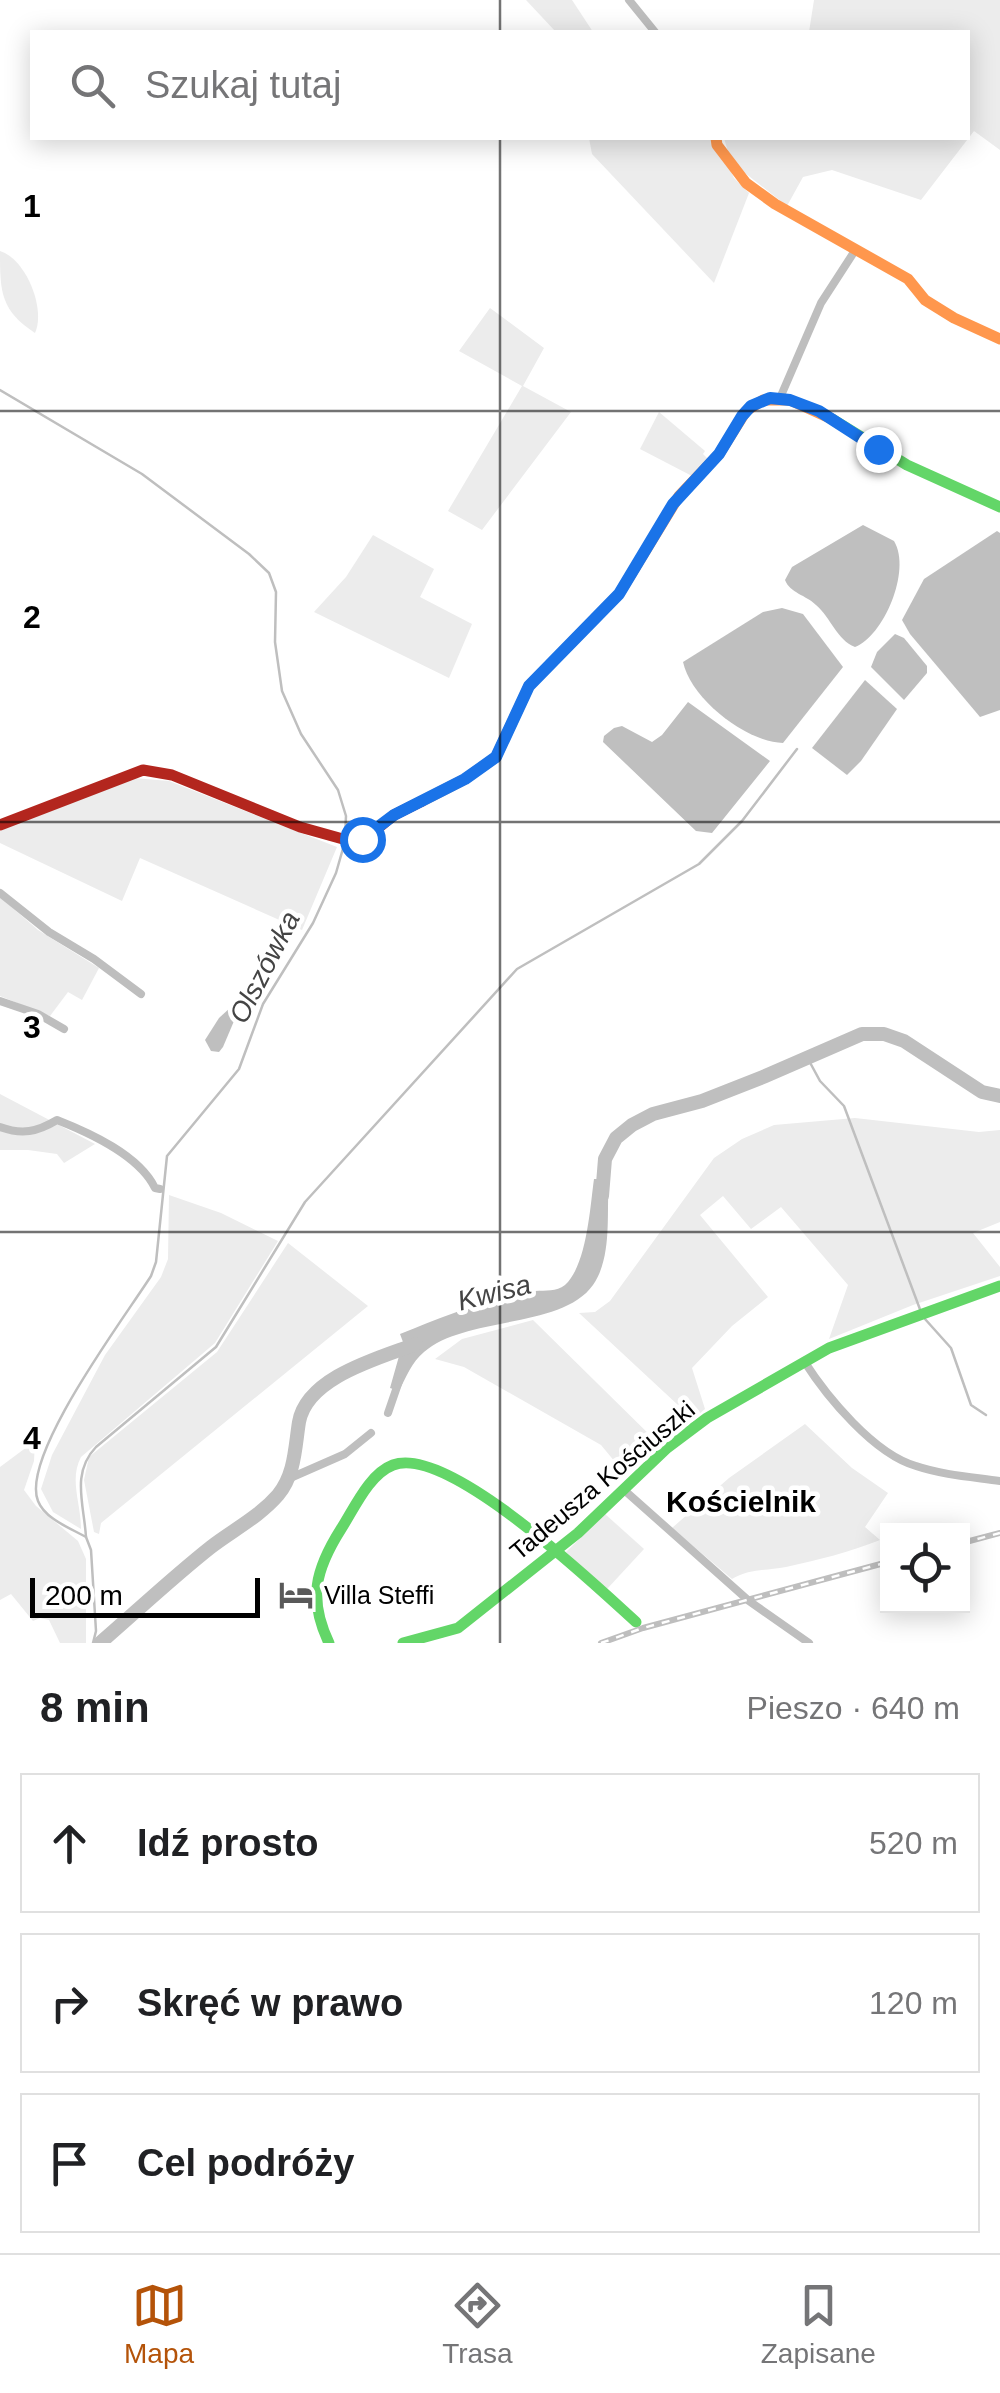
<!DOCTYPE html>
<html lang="pl">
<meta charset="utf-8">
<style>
:root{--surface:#fff;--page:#f6f6f6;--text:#202124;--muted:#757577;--line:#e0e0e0;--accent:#b45309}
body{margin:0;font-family:Helvetica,sans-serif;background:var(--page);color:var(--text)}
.controls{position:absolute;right:30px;bottom:30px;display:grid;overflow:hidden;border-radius:0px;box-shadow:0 5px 25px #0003}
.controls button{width:90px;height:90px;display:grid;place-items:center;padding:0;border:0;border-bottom:2px solid var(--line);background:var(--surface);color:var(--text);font:50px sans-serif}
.scale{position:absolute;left:30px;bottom:25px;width:230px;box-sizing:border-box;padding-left:10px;border:5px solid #000;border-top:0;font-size:28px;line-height:35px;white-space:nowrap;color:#000;-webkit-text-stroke:8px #fff;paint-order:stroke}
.stop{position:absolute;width:30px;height:30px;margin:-22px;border:8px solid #1a73e8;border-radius:50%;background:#fff}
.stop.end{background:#1a73e8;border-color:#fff;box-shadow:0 2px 10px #0008}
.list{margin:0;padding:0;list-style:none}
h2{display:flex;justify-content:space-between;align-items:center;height:130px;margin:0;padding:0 40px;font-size:42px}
h2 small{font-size:32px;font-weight:400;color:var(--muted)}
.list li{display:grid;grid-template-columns:65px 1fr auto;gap:30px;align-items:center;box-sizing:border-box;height:140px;margin:0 20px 20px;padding:0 20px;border:2px solid var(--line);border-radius:0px}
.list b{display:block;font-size:38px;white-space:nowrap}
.list em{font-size:32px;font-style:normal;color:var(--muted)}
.icon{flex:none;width:55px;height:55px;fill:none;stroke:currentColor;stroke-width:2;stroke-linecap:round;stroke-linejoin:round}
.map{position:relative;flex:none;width:1000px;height:1643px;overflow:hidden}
.search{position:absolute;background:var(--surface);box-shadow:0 5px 25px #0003;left:30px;right:30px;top:30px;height:110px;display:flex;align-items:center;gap:25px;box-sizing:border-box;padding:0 35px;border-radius:0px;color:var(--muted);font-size:38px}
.sheet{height:610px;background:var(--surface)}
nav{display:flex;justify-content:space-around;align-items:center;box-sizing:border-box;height:140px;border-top:2px solid var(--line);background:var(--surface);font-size:28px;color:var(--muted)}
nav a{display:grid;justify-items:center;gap:5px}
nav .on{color:var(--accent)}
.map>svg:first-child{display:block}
.green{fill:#ececec}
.water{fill:#bfbfbf}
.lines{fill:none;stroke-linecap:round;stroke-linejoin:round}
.stream{stroke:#bfbfbf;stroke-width:2.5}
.canal{stroke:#bfbfbf;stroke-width:8}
.river{stroke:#bfbfbf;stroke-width:14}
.street{stroke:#bebebe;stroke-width:8}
.fast{stroke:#63d668;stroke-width:11}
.slow{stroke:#ff974d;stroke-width:11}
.jam{stroke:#b3261e;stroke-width:11}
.rail-casing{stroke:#bebebe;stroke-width:6}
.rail{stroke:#fff;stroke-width:2.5;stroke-dasharray:8;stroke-linecap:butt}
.route{stroke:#1a73e8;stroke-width:12}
.grid{fill:none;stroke:#000;stroke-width:2.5;stroke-opacity:0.55}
.labels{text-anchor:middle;stroke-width:9;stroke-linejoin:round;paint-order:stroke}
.street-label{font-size:25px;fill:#000;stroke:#fff}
.poi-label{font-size:25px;fill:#000;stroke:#fff;text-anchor:start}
.water-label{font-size:28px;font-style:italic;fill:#444;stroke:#fff}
.quarter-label{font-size:30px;font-weight:bold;fill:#000;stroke:#fff}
.grid-label{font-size:32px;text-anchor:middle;font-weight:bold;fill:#000;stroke:#fff;stroke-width:9;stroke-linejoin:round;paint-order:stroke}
</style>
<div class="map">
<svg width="1000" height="1643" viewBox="0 0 1000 1643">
<rect width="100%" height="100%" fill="#fff"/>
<!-- green -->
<g class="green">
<polygon points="526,0 572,0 593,32 556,32"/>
<polygon points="814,0 1000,0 1000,150 974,131 921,200 832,170 803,177 787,206 731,162 724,138 968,138 968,32 809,32"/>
<polygon points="589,138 716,138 734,178 749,193 714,283 592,154"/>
<path d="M 0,251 C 26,259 46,309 35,333 C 0,310 0,291 0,251 Z"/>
<polygon points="490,308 544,348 523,386 571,412 482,530 448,511 522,386 459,351"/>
<polygon points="659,412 705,451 703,454 709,460 692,476 640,449"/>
<polygon points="373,535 434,569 420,597 472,624 449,678 314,612 346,577"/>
<polygon points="134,778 169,781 337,847 302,930 140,858 122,901 0,843 0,831 57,805"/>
<polygon points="0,897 38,930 99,968 82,1000 68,992 50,1016 0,996"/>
<polygon points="0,1094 95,1144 64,1163 57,1154 28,1150 0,1150"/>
<polygon points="855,1118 979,1132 1000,1130 1000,1222 973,1233 1000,1267 1000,1276 913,1305 829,1339 848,1285 781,1207 751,1229 723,1196 700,1215 768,1297 732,1326 692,1368 705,1409 693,1419 579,1313 595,1312 610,1301 714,1158 742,1139 774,1125"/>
<path d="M 169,1195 L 221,1213 L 278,1241 L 215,1343 L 81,1457 C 69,1480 81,1503 81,1529 L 53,1512 L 41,1489 L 52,1455 L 105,1355 L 161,1277 L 168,1259 Z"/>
<polygon points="288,1243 368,1306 101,1523 99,1534 94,1532 84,1480 89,1457 217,1352"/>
<polygon points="533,1320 660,1445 625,1474 601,1445 464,1367 435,1359 462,1339"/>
<path d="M 805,1424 L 852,1468 L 888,1493 L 865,1527 L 880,1540 C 850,1552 818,1560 786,1567 C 766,1571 750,1568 732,1579 L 672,1528 L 729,1478 Z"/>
<polygon points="35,1441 34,1461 24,1490 36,1506 78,1541 86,1559 86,1643 60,1643 49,1620 40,1618 33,1621 11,1594 0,1600 0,1467"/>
<polygon points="605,1514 644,1549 607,1589 566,1552"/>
</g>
<!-- water -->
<g class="water">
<path d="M 863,525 L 894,541 C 912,571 883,637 855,647 C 837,640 831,618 816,605 C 806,595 790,593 785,580 L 792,567 Z"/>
<polygon points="997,531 1000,533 1000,710 980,717 910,634 902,620 924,579"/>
<path d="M 782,608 L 803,614 L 843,667 L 783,743 C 746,742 691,699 683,662 L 763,612 Z"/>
<polygon points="895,634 904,638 927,666 927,673 904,700 871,667 877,652"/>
<polygon points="865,680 897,709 861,761 847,775 812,748"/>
<polygon points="688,702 770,761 712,833 696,831 603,742 604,736 614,728 622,726 652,742 662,735"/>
<polygon points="231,1007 237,1009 237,1014 223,1047 219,1052 211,1051 205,1040 219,1018"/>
<path d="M 594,1179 L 609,1179 C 606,1212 613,1256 593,1285 C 562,1329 465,1316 424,1352 C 412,1362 406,1377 399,1391 L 390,1388 L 403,1342 L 400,1334 C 443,1317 488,1298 535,1291 C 546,1290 556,1292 565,1285 C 587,1265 590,1207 594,1179 Z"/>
</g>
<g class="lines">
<!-- stream -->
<g class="stream">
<polyline points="0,390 142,474 249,554 269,573 276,592 275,642 282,691 301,734 338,790 346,816 345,837"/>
<polyline points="807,1057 820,1081 844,1106 921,1312"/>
<polyline points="925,1319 951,1348 971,1405 986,1415"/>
<path d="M 86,1537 C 84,1504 71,1473 96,1447 L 216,1347 L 305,1202 L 517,969 L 699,864 L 742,821 L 797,749"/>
<path d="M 93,1643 L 96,1631 L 91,1550 L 86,1537 C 70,1528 45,1519 38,1501 C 20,1456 125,1317 151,1276 L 156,1262 L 167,1156 L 239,1069 L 263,1004 L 313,923 L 336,873 L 344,845"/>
</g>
<!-- canal -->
<g class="canal">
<polyline points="388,1413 399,1381"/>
<polyline points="288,1479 345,1454 371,1433"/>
</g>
<!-- river -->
<g class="river">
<polyline points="602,1196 605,1159 616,1138 632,1125 653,1114 702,1101 763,1077 862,1034 884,1034 904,1041 982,1092 1000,1096"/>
<path d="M 100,1643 C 137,1611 173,1577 211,1547 C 233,1530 259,1517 278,1495 C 295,1475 295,1447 299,1422 C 307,1377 379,1358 416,1344"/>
</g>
<!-- street -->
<g class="street">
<polyline points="629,0 655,32"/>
<polyline points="780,398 821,303 856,249"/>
<polyline points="0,893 49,932 94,959 141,994"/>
<polyline points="0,1001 38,1014 64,1029"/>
<path d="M 0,1127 C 22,1135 37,1132 57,1120 C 90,1133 139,1155 155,1188 L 160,1189"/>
<path d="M 804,1361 C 827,1397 874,1454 916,1466 C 943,1475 972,1477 1000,1481"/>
<polyline points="623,1489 749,1601 809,1643"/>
</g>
<!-- fast -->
<g class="fast">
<polyline points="832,419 907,465 1000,507"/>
<path d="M 329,1643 C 308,1599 315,1570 341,1529 C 354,1509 369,1474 393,1465 C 448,1444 595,1585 636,1622"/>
<polyline points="403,1643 458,1628 578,1533 667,1448 707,1418 829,1348 1000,1286"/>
</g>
<!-- slow -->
<g class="slow">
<polyline points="716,138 717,145 746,183 775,204 908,279 925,300 954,318 1000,339"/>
<polyline points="422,801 465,779 496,757 529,686 619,594 679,496 719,454 746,411 763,400 790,400 832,419"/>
</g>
<!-- jam -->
<polyline class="jam" points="0,825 143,770 172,775 300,827 350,841 366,838 394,815 422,801"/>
<!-- rail casing -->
<g class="rail-casing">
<g id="rail">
<polyline points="962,1543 1000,1533"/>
<polyline points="601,1643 643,1628 888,1562"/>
</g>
</g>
<!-- rail -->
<use href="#rail" class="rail"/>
</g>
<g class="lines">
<!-- route -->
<polyline class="route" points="362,839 394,815 465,779 496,757 529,686 619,594 673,504 719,454 742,416 751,406 770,398 790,400 819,411 878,449"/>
</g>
<!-- grid -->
<path class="grid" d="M 500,0 L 500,32M 500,138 L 500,1643M 0,411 L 1000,411M 0,822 L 1000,822M 0,1232 L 1000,1232"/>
<!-- icons -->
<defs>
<g id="hotel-bare" transform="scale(2.7)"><path d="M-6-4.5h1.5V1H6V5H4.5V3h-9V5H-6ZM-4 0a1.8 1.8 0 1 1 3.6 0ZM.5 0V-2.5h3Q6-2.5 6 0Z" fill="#595959" stroke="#fff" stroke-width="2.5" paint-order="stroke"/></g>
</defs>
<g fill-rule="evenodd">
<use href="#hotel-bare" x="296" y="1595"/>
</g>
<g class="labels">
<!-- street labels -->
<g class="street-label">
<text transform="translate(602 1480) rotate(-40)" y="9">Tadeusza Kościuszki</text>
</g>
<!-- poi labels -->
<g class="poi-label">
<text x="324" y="1604">Villa Steffi</text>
</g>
<!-- water labels -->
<g class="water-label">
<text transform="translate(264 967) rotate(-63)" y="10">Olszówka</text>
<text transform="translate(494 1292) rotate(-14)" y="10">Kwisa</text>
</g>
<!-- quarter labels -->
<g class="quarter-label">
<text x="741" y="1512">Kościelnik</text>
</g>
</g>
<g class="grid-label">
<text x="32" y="217">1</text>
<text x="32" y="628">2</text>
<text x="32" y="1038">3</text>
<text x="32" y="1449">4</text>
</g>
</svg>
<div class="controls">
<button><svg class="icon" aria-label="locate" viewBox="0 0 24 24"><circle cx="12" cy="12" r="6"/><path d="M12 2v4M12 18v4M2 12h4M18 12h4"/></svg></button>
</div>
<div class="scale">200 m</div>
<div class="stop" style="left:362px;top:839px"></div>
<div class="stop end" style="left:878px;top:449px"></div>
<div class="search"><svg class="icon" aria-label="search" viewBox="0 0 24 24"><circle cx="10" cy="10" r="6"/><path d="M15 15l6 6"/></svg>Szukaj tutaj</div>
</div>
<section class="sheet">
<h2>8 min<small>Pieszo · 640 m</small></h2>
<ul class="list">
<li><svg class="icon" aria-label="ahead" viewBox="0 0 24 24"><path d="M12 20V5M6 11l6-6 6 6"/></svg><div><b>Idź prosto</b></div><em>520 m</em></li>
<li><svg class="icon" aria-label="right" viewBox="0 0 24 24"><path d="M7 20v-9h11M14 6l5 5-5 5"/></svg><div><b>Skręć w prawo</b></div><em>120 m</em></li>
<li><svg class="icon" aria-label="arrive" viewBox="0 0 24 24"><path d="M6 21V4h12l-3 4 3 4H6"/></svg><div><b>Cel podróży</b></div></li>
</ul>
</section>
<nav>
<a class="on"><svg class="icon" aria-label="map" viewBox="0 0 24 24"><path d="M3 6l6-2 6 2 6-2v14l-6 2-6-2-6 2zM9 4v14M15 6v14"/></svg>Mapa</a>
<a><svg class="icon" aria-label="directions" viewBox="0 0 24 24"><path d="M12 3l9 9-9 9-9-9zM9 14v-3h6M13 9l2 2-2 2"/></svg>Trasa</a>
<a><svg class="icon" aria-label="saved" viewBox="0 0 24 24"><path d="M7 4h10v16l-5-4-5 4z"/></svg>Zapisane</a>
</nav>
